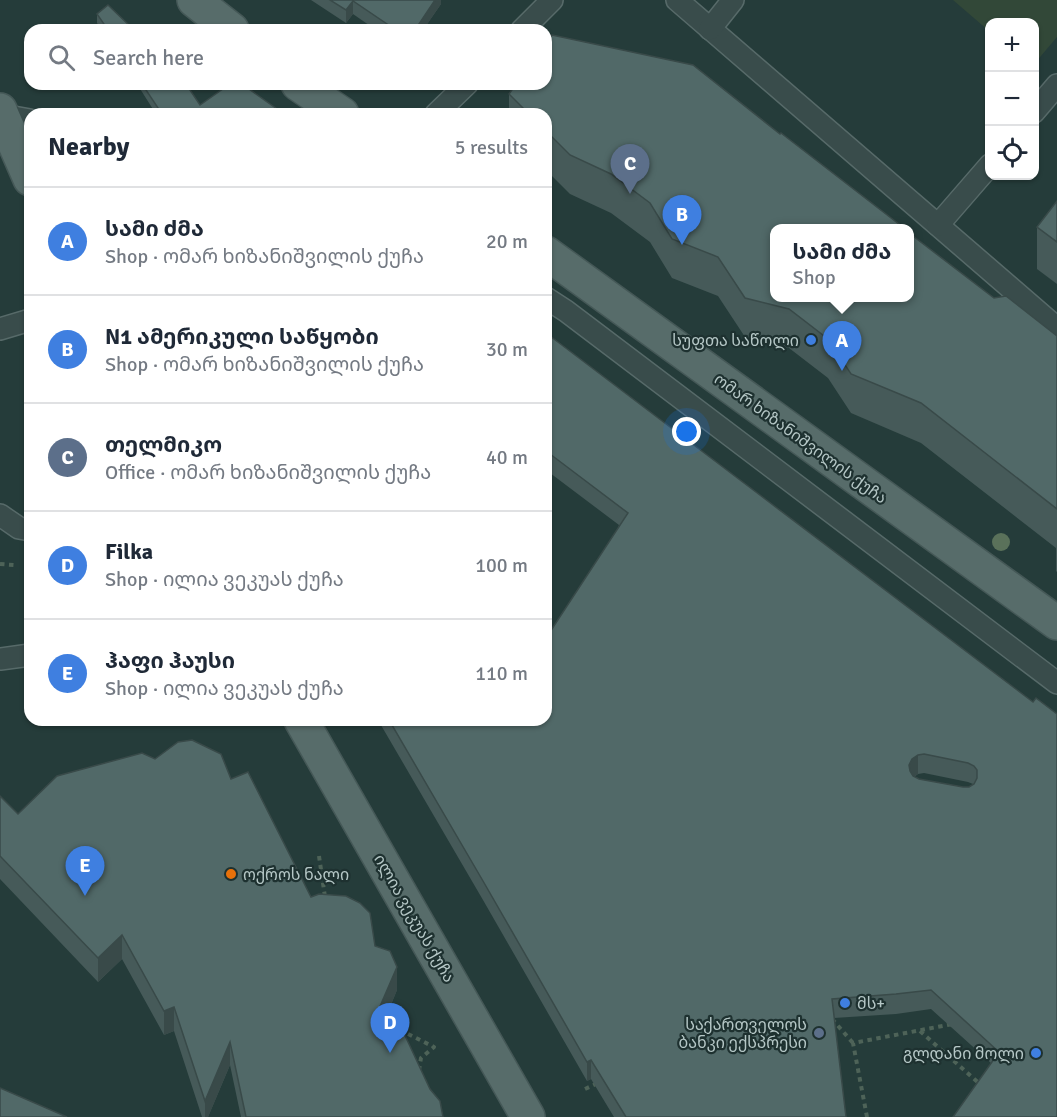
<!DOCTYPE html>
<meta charset="utf-8">
<style>
:root{--surface:#fff;--page:#f2f2f3;--text:#1f2937;--muted:#747a83;--line:#e0e1e3;--accent:#ea580c}
body{margin:0;font-family:Signika,"Noto Sans Georgian",sans-serif;background:var(--page);color:var(--text)}
.controls{position:absolute;right:18px;top:18px;display:grid;overflow:hidden;border-radius:12px;box-shadow:0 2px 4px #0004}
.controls button{width:54px;height:54px;display:grid;place-items:center;padding:0;border:0;border-bottom:2px solid var(--line);background:var(--surface);color:var(--text);font:30px sans-serif}
.you{position:absolute;left:687px;top:432px;width:21px;height:21px;margin:-15px;border:4px solid #fff;border-radius:50%;background:#1a73e8;box-shadow:0 0 0 9px #1a73e833}
.badge{display:grid;place-items:center;width:39px;height:39px;border-radius:50%;background:var(--accent);color:#fff;font-size:20px;font-weight:700}
.pin{position:absolute;translate:-50% -50px;filter:drop-shadow(0 2px 3px #0008)}
.pin::after{content:'';position:absolute;top:32px;width:21px;height:18px;background:inherit;clip-path:polygon(0 0,100% 0,50% 100%)}
.popup{position:absolute;left:770px;top:224px;width:144px;height:78px;box-sizing:border-box;display:grid;place-content:center;border-radius:12px;background:var(--surface);filter:drop-shadow(0 2px 4px #0005);font-size:20px;white-space:nowrap;color:var(--muted)}
.popup b{font-size:22px;color:var(--text)}
.popup::after{content:'';position:absolute;left:50%;top:100%;margin-left:-12px;border:12px solid transparent;border-top-color:var(--surface)}
.list{margin:0;padding:0;list-style:none}
h2{display:flex;justify-content:space-between;align-items:center;height:78px;margin:0;padding:0 24px;font-size:26px}
h2 small{font-size:20px;font-weight:400;color:var(--muted)}
.list li{display:grid;grid-template-columns:39px 1fr auto;gap:18px;align-items:center;box-sizing:border-box;height:108px;padding:0 24px;border-top:2px solid var(--line)}
.list b{display:block;font-size:22px;white-space:nowrap}
.list p{margin:0;font-size:20px;white-space:nowrap;color:var(--muted)}
.list em{font-size:20px;font-style:normal;color:var(--muted)}
.icon{flex:none;width:33px;height:33px;fill:none;stroke:currentColor;stroke-width:2;stroke-linecap:round;stroke-linejoin:round}
.map{position:relative;flex:none;width:1057px;height:1117px;overflow:hidden}
.search{position:absolute;background:var(--surface);box-shadow:0 2px 4px #0004;left:24px;top:24px;width:528px;height:66px;display:flex;align-items:center;gap:15px;box-sizing:border-box;padding:0 21px;border-radius:18px;color:var(--muted);font-size:22px}
.panel{position:absolute;background:var(--surface);box-shadow:0 2px 4px #0004;left:24px;top:108px;width:528px;height:618px;border-radius:18px}
.map>svg:first-child{display:block}
.green{fill:#324838}
.lines{fill:none;stroke-linecap:round;stroke-linejoin:round}
.service-casing{stroke:#576a69;stroke-width:24}
.primary-casing{stroke:#455857;stroke-width:36}
.path{stroke:#4e6358;stroke-width:4;stroke-dasharray:4.5 4.5;stroke-linecap:butt}
.service{stroke:#394c4b;stroke-width:21}
.primary{stroke:#576c6a;stroke-width:33}
.tree{fill:#5a715a}
.wall{fill:#465a59;fill-rule:evenodd}
.shaded-wall{fill:#394a49}
.building{fill:#516968;stroke:#394a49;stroke-width:1.5;fill-rule:evenodd}
.shop-dot{fill:#3f7fe0;stroke:#1e3130;stroke-width:2}
.food-dot{fill:#e8710a;stroke:#1e3130;stroke-width:2}
.service-dot{fill:#5c6f8a;stroke:#1e3130;stroke-width:2}
.labels{text-anchor:middle;stroke-width:4.5;stroke-linejoin:round;paint-order:stroke}
.poi-label{font-size:16px;fill:#b5c7c6;stroke:#1e3130;text-anchor:end}
.street-label{font-size:16px;fill:#b5c7c6;stroke:#1e3130}
</style>
<div class="map">
<svg width="1057" height="1117" viewBox="0 0 1057 1117">
<rect width="100%" height="100%" fill="#253c3a"/>
<!-- green -->
<polygon class="green" points="953,0 1057,0 1057,37 1035,63 1034,22 990,22 989,31"/>
<g class="lines">
<!-- service casing -->
<g class="service-casing">
<g id="service">
<polyline points="677,0 1057,328"/>
<polyline points="710,29 733,0"/>
<polyline points="522,30 552,0"/>
<polyline points="1034,112 1057,85"/>
<polyline points="436,114 467,84"/>
<polyline points="2,115 30,120"/>
<polyline points="938,225 990,165"/>
<polyline points="546,298 566,311 1057,683"/>
<polyline points="0,329 30,320"/>
<polyline points="0,515 19,528 30,530"/>
<polyline points="0,659 30,655"/>
</g>
</g>
<!-- primary casing -->
<g class="primary-casing">
<g id="primary">
<polyline points="194,0 232,30"/>
<polyline points="298,84 342,114"/>
<polyline points="0,110 30,179"/>
<polyline points="546,253 1057,623"/>
<polyline points="301,720 528,1117"/>
</g>
</g>
<!-- path -->
<g class="path">
<polyline points="0,564 14,565"/>
<polyline points="319,856 325,897"/>
<polyline points="832,1019 853,1043"/>
<polyline points="400,1030 434,1047 421,1058 419,1070"/>
<polyline points="920,1031 981,1085"/>
<polyline points="585,1089 598,1083"/>
<polyline points="867,1117 853,1043 953,1024"/>
</g>
<!-- service -->
<use href="#service" class="service"/>
<!-- primary -->
<use href="#primary" class="primary"/>
</g>
<!-- trees -->
<circle class="tree" cx="1001" cy="542" r="9"/>
<!-- wall -->
<g class="wall">
<polygon points="311,0 441,0 441,4 423,30 376,30 353,14 346,23"/>
<polygon points="97,14 134,30 102,30 97,23"/>
<polygon points="137,84 186,84 200,105 284,114 156,114"/>
<polygon points="509,94 780,134 994,298 1057,336 1057,572 1056,571 1056,548 921,443 851,413 828,378 789,348 745,337 718,296 672,278 650,242 611,213 570,194 546,170 546,114 509,114"/>
<polygon points="1057,201 1057,284 1037,269 1037,227"/>
<path d="M 546,333 L 1033,702 L 1057,1117 L 991,1063 L 931,1009 L 896,1014 L 834,1018 L 846,1117 L 614,1117 L 591,1079 L 587,1081 L 483,900 L 378,720 L 546,720 L 619,525 L 546,470 ZM 924,773 L 968,782 L 973,784 L 969,787 L 963,787 L 919,779 L 914,777 L 918,774 Z"/>
<polygon points="155,759 231,779 311,897 375,946 397,990 386,1017 443,1117 241,1117 230,1065 208,1117 202,1117 174,1031 164,1035 122,959 98,982 0,879 0,796 18,814"/>
</g>
<!-- shaded-wall -->
<g class="shaded-wall">
<polygon points="435,0 441,0 441,4 423,30 415,30"/>
<polygon points="353,1 353,14 346,23 346,10"/>
<polygon points="918,755 918,774 912,778 909,784 909,765 912,759"/>
<polygon points="122,935 122,959 98,982 98,958"/>
<polygon points="397,967 397,990 378,1035 378,1011"/>
<polygon points="174,1007 174,1031 164,1035 164,1011"/>
<polygon points="230,1042 230,1065 208,1117 205,1117 205,1101"/>
<polygon points="591,1060 591,1079 587,1081 587,1062"/>
</g>
<!-- building -->
<g class="building">
<polygon points="330,0 435,0 415,30 396,30 353,1 346,10"/>
<polygon points="108,5 134,30 108,30 97,14"/>
<polygon points="552,35 693,65 780,134 781,133 904,228 774,228 774,297 909,297 909,233 994,298 1006,296 1057,336 1057,509 921,403 851,374 828,339 789,309 745,298 718,257 672,239 650,203 611,174 570,155 546,131 546,114 529,114 509,94 516,84 546,84 546,43"/>
<polygon points="142,84 186,84 200,105 230,84 242,84 284,114 162,114"/>
<polygon points="1057,201 1057,242 1037,227"/>
<path d="M 546,333 L 1033,702 L 1036,698 L 1057,714 L 1057,1117 L 953,1117 L 999,1052 L 931,990 L 896,994 L 832,999 L 846,1117 L 626,1117 L 591,1060 L 587,1062 L 483,881 L 389,720 L 546,720 L 546,638 L 628,513 L 546,451 ZM 924,754 L 968,763 L 974,766 L 977,770 L 977,778 L 974,784 L 969,787 L 963,787 L 919,779 L 913,776 L 910,771 L 909,765 L 912,759 L 918,755 Z"/>
<polygon points="192,740 221,754 231,779 248,772 311,897 319,894 346,896 360,903 370,913 375,946 390,951 397,967 378,1011 401,1027 430,1089 440,1101 443,1117 246,1117 230,1042 205,1101 174,1007 164,1011 122,935 98,958 0,856 0,796 18,814 57,776 142,753 155,759 178,742"/>
<polygon points="0,1088 67,1117 0,1117"/>
</g>
<!-- markers -->
<g class="shop-dot">
<circle cx="811" cy="340" r="6"/>
<circle cx="845" cy="1003" r="6"/>
<circle cx="1036" cy="1053" r="6"/>
</g>
<circle class="food-dot" cx="231" cy="874" r="6"/>
<circle class="service-dot" cx="819" cy="1033" r="6"/>
<g class="labels">
<!-- poi labels -->
<g class="poi-label">
<text x="799" y="346">სუფთა საწოლი</text>
<text x="243" y="880" text-anchor="start">ოქროს ნალი</text>
<text x="857" y="1009" text-anchor="start">მს+</text>
<text x="807" y="1030">საქართველოს<tspan x="807" dy="18">ბანკი ექსპრესი</tspan></text>
<text x="1024" y="1059">გლდანი მოლი</text>
</g>
<!-- street labels -->
<g class="street-label">
<text transform="translate(801 438) rotate(36)" y="6">ომარ ხიზანიშვილის ქუჩა</text>
<text transform="translate(415 918) rotate(60)" y="6">ილია ვეკუას ქუჩა</text>
</g>
</g>
</svg>
<div class="controls">
<button>+</button>
<button>−</button>
<button><svg class="icon" aria-label="locate" viewBox="0 0 24 24"><circle cx="12" cy="12" r="6"/><path d="M12 2v4M12 18v4M2 12h4M18 12h4"/></svg></button>
</div>
<div class="you"></div>
<div class="pin badge" style="left:842px;top:371px;background:#3f7fe0">A</div>
<div class="popup"><b>სამი ძმა</b>Shop</div>
<div class="pin badge" style="left:682px;top:245px;background:#3f7fe0">B</div>
<div class="pin badge" style="left:630px;top:194px;background:#5c6f8a">C</div>
<div class="pin badge" style="left:390px;top:1053px;background:#3f7fe0">D</div>
<div class="pin badge" style="left:85px;top:896px;background:#3f7fe0">E</div>
<div class="search"><svg class="icon" aria-label="search" viewBox="0 0 24 24"><circle cx="10" cy="10" r="6"/><path d="M15 15l6 6"/></svg>Search here</div>
<section class="panel">
<h2>Nearby<small>5 results</small></h2>
<ul class="list">
<li><span class="badge" style="background:#3f7fe0">A</span><div><b>სამი ძმა</b><p>Shop · ომარ ხიზანიშვილის ქუჩა</p></div><em>20 m</em></li>
<li><span class="badge" style="background:#3f7fe0">B</span><div><b>N1 ამერიკული საწყობი</b><p>Shop · ომარ ხიზანიშვილის ქუჩა</p></div><em>30 m</em></li>
<li><span class="badge" style="background:#5c6f8a">C</span><div><b>თელმიკო</b><p>Office · ომარ ხიზანიშვილის ქუჩა</p></div><em>40 m</em></li>
<li><span class="badge" style="background:#3f7fe0">D</span><div><b>Filka</b><p>Shop · ილია ვეკუას ქუჩა</p></div><em>100 m</em></li>
<li><span class="badge" style="background:#3f7fe0">E</span><div><b>ჰაფი ჰაუსი</b><p>Shop · ილია ვეკუას ქუჩა</p></div><em>110 m</em></li>
</ul>
</section>
</div>
